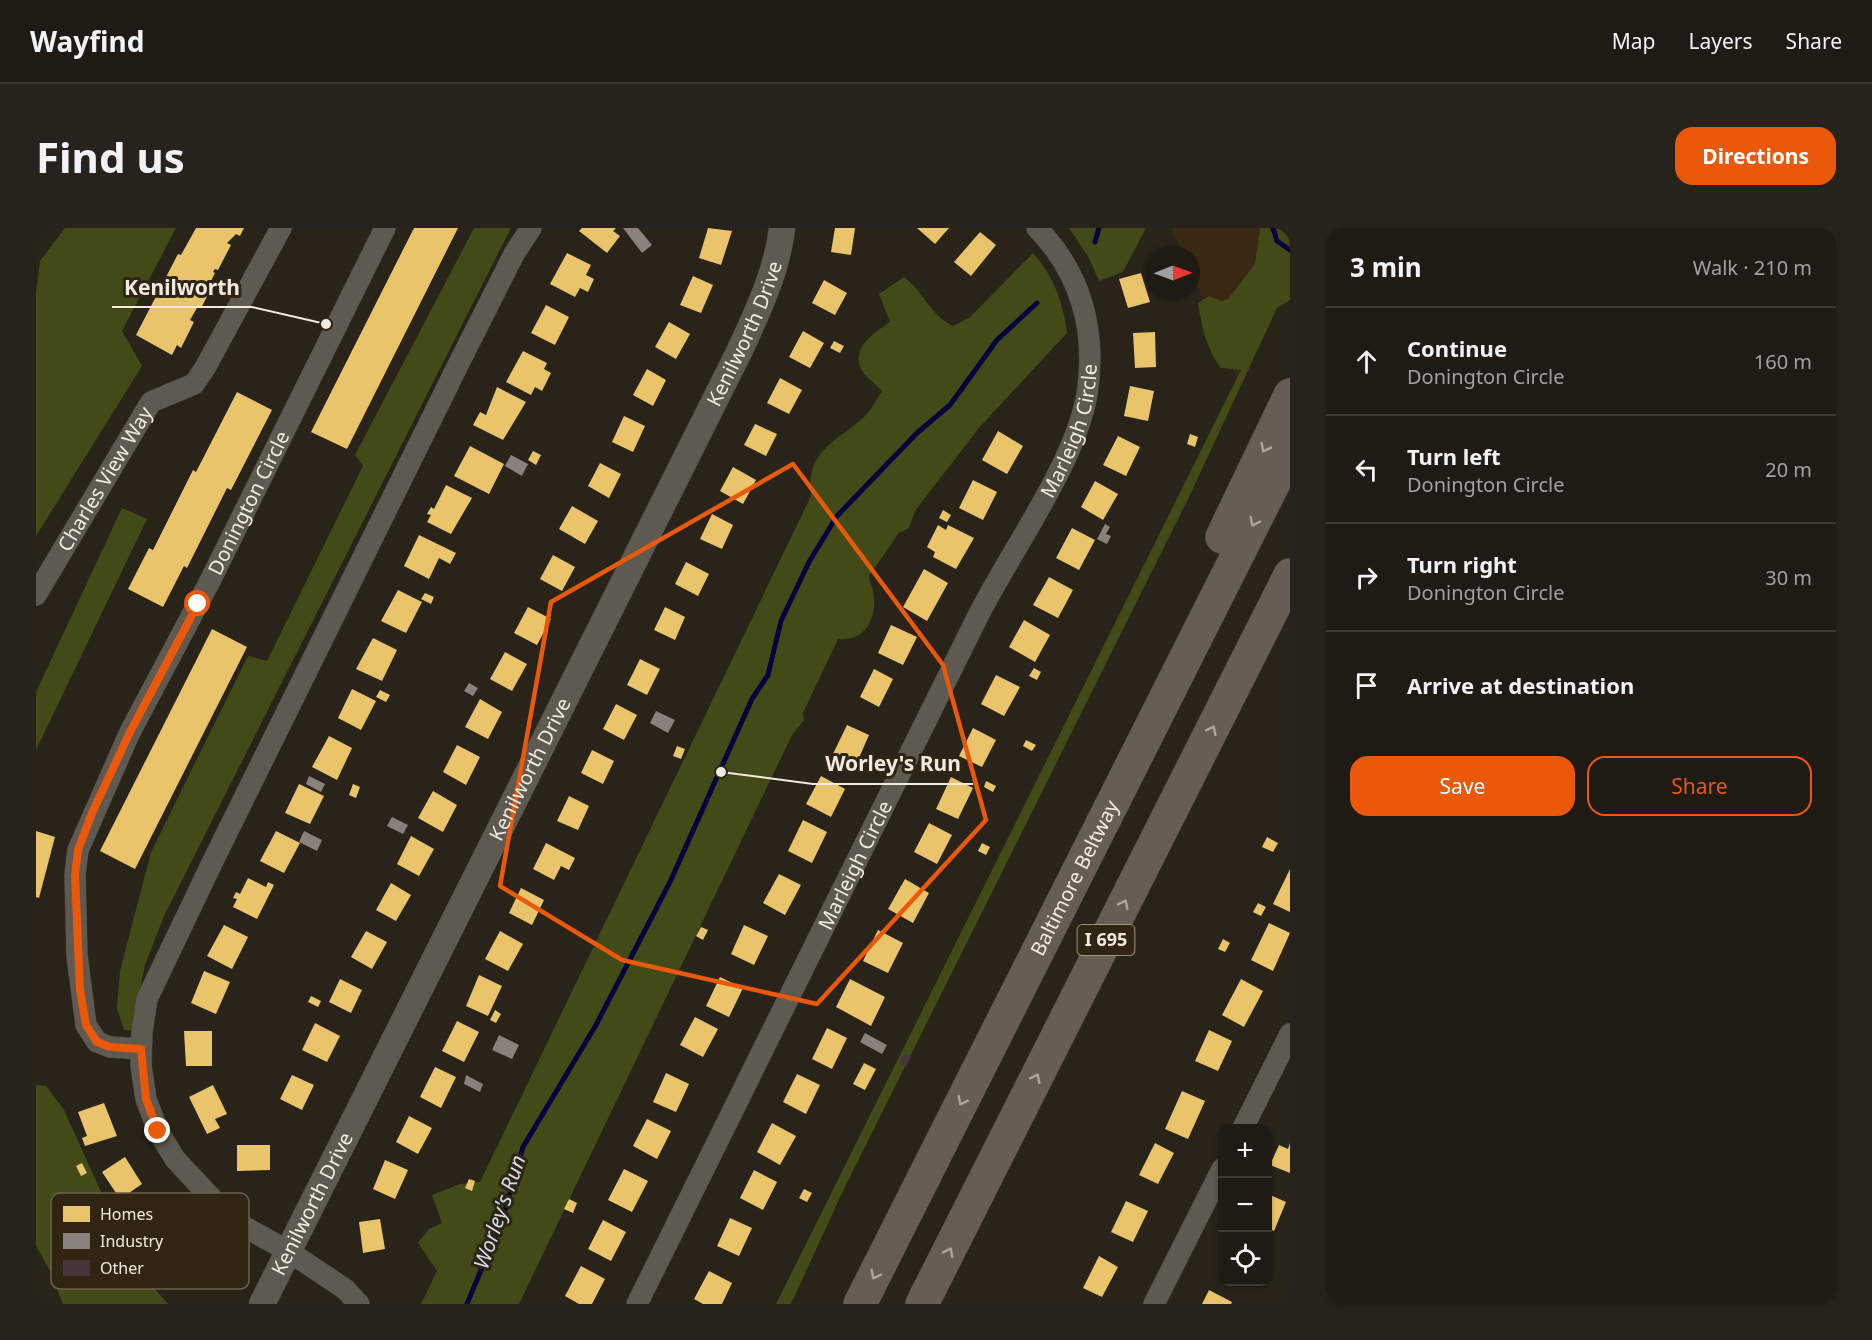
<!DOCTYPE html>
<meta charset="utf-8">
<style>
:root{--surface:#1f1a13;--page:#27231c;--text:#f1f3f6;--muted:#a1a1a0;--line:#3c3833;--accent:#ea580c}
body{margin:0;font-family:"Noto Sans",sans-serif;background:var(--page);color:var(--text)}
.controls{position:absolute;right:18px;bottom:18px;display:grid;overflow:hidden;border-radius:12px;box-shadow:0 2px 4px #0004}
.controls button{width:54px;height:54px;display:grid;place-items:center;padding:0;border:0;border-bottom:2px solid var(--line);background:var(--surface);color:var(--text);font:30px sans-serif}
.compass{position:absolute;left:1110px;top:18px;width:54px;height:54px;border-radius:50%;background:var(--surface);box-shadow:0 2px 4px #0004;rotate:89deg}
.stop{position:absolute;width:18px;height:18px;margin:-14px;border:4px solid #ea580c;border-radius:50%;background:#fff}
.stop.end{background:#ea580c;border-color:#fff;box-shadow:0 2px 6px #0008}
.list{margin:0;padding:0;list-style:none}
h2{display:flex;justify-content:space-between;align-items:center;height:78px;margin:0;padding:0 24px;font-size:26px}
h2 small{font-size:20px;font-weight:400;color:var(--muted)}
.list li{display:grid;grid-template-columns:39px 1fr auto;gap:18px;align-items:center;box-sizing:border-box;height:108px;padding:0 24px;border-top:2px solid var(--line)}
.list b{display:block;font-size:22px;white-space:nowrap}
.list p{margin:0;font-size:20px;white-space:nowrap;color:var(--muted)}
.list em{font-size:20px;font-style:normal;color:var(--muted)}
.actions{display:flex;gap:12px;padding:18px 24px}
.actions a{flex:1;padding:14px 0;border:2px solid var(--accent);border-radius:18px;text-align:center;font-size:21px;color:var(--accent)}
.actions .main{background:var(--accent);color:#fff}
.icon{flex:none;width:33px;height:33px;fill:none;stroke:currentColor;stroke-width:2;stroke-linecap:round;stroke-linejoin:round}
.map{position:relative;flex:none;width:1254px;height:1076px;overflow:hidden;border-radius:18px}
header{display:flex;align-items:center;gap:36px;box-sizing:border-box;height:84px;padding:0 30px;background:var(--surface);border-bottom:2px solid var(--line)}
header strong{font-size:28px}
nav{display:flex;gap:33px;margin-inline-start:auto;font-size:21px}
.intro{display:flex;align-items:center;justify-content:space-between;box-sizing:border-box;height:144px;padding:0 36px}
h1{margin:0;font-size:42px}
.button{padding:15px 27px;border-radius:18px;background:var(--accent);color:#fff;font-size:21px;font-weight:700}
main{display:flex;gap:36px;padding:0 36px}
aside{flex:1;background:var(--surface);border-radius:18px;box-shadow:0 2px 4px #0004}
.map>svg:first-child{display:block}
.built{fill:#392913}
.green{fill:#424a17}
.homes{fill:#e9c46a}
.industry{fill:#8a817c}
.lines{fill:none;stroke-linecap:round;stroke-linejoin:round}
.stream{stroke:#04033e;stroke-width:5}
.building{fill:#45363c}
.minor-casing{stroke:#46413a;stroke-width:22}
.tertiary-casing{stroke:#46413a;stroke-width:27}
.motorway-casing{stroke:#46413a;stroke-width:34}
.minor{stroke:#5e5951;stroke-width:21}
.tertiary{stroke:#5e5951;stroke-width:26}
.motorway{stroke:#675d54;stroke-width:33}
.oneway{stroke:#ada49a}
.route{stroke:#ea580c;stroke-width:8}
.marked{fill:none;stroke:#e8590c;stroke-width:4.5;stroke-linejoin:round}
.labels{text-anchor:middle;stroke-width:6;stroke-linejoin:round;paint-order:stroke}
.shield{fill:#302412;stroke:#b8afa2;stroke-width:1.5}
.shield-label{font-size:18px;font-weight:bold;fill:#f3ebe0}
.street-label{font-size:20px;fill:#f3ebe0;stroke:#302412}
.water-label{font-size:21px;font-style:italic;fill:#d1dcf0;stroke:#302412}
.key{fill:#302412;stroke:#6a6050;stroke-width:1.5}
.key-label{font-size:16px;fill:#f3ebe0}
.leader{fill:none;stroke:#f3ebe0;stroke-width:2}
.callout-dot{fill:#f3ebe0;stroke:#302412;stroke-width:2}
.callout-label{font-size:21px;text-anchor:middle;font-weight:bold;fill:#f3ebe0;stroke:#302412;stroke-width:6;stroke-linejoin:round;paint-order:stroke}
</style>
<header>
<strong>Wayfind</strong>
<nav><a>Map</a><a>Layers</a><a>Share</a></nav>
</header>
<div class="intro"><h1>Find us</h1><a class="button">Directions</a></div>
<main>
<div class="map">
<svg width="1254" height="1076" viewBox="0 0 1254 1076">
<rect width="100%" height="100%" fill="#292319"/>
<!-- built -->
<polygon class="built" points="1136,0 1254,0 1250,52 1201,151 1155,44 1155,27 1148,27"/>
<!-- green -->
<g class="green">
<polygon points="29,0 140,0 86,103 106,138 0,308 0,64 4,33"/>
<polygon points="438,0 475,0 128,688 109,737 96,802 88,802 81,780 84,743 115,624 212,428 231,433 327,238 319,227"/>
<polygon points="1033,0 1110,0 1087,44 1063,53 1053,30"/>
<path d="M 1224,0 L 1254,0 L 1254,72 L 1241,80 L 1153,269 L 806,965 L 755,1076 L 740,1076 L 1205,142 L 1185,140 C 1171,123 1165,96 1162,75 L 1173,68 L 1185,73 L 1192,71 L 1219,36 Z"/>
<path d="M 997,25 C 1017,47 1028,76 1031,105 L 942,201 L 879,283 L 873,300 L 863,305 L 833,348 C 833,354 836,356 837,362 C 842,388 831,414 802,411 L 767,485 L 768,492 L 756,507 L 483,1076 L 385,1076 L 401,1043 L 382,1015 L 393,1001 L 406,995 L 396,967 L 424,956 L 444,954 L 775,268 C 769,224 798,215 827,190 C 835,183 840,172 846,163 C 840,156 830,150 826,142 C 813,120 840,104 854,94 L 843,66 L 868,49 C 887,63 895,88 917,98 L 933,90 Z"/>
<polygon points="86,280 111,291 0,522 0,464"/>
<polygon points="0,857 10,858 28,882 98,1037 132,1076 27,1076 13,1041 0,1018"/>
</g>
<!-- homes -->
<g class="homes">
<polygon points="160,0 208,0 204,8 200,6 191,15 195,17 182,42 179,41 177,44 179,45 175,53 178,55 165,80 162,78 154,92 158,94 145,120 141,117 136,127 100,107 142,26 145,27"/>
<polygon points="378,0 422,0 311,221 275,204"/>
<polygon points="546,0 580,0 577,3 584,8 571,25 543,3"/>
<polygon points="672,0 696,3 685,37 663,30"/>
<polygon points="799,0 819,0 815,27 795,24"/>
<polygon points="881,0 913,0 899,16"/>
<polygon points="944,4 960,17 935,48 918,34"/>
<polygon points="531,25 555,37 550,47 558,51 552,64 544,60 539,69 514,56"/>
<polygon points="1105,45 1114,74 1092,80 1083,51"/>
<polygon points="657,48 677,57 665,85 644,77"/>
<polygon points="788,52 811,65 799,87 776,75"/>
<polygon points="510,77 533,89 519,117 495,105"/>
<polygon points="633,94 654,106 640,131 619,119"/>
<polygon points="767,103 788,115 774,140 753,129"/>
<polygon points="1119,104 1120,139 1099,140 1097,105"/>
<polygon points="798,113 808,118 804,125 794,120"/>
<polygon points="487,123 511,135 508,141 515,145 506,163 499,159 495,167 470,154"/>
<polygon points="611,141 630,152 617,178 597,167"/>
<polygon points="744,150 766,162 753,186 731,175"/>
<polygon points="1094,158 1118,163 1112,193 1088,188"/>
<polygon points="461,159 490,174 467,212 437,197 444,184 450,187"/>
<polygon points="201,164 236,182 195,262 191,260 151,340 148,338 127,379 92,361 113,320 117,322 157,242 160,244"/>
<polygon points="588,188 609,198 597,224 576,214"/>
<polygon points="719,196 741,206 730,228 708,217"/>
<polygon points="962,203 987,218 971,246 946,232"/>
<polygon points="1154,206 1162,209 1159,219 1151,216"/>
<polygon points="1082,208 1104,219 1090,248 1067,237"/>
<polygon points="434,218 468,236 453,266 418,248"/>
<polygon points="497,223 505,227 500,237 492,232"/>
<polygon points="564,235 585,246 573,270 552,258"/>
<polygon points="697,239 720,252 707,276 684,263"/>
<polygon points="937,252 961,264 947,292 923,280"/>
<polygon points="1059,253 1082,266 1067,292 1045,279"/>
<polygon points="410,257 436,270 415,306 391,294 395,287 391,286 395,279 398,281"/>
<polygon points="536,278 562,293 549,316 523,301"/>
<polygon points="907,282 915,287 911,294 903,290"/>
<polygon points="676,286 697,297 686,321 664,311"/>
<polygon points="902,297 910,302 912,297 938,310 920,341 897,329 899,324 891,319"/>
<polygon points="1036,300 1059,312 1043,342 1020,330"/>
<polygon points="383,307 420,325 414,336 403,330 393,351 368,338"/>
<polygon points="517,327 539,339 526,363 504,351"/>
<polygon points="650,334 673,346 662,368 639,356"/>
<polygon points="888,341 912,355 891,393 867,379"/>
<polygon points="1013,349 1037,362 1022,390 997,377"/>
<polygon points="362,362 386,374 370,405 345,393"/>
<polygon points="389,365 398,369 395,376 385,371"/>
<polygon points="492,379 515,391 501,417 478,405"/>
<polygon points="629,379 649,389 639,412 618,402"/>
<polygon points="988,392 1014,407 999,434 973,419"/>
<polygon points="855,397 881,409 867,437 842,425"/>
<polygon points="176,401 211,419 99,641 64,623"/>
<polygon points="337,410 361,422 346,453 320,441"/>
<polygon points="469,424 491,436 476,463 454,451"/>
<polygon points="604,431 624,441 611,467 591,457"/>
<polygon points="998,440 1005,444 1001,452 993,448"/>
<polygon points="838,441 857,451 843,479 824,469"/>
<polygon points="960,447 984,459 968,488 945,476"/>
<polygon points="316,461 340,473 325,502 302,490"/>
<polygon points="344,462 354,467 350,474 340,469"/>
<polygon points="444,471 466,484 452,511 429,499"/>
<polygon points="580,476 601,487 588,512 567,501"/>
<polygon points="811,497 833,507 819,539 796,528"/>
<polygon points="937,500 960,512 946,539 923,528"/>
<polygon points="293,508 316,520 301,552 276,539"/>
<polygon points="990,512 1000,517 996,523 987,518"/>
<polygon points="421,517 444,529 430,557 407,544"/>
<polygon points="641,518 649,521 645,531 637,528"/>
<polygon points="556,522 578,533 567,556 545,545"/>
<polygon points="785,548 809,561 795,589 770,576"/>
<polygon points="915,549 937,560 922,591 900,581"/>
<polygon points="950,553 960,558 957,564 948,559"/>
<polygon points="263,556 288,568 274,596 249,585"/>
<polygon points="317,556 324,559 320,570 313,567"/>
<polygon points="397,563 421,577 407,604 382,590"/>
<polygon points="533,568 553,578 542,602 521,593"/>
<polygon points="767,592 791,604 776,635 752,623"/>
<polygon points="893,595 916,607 901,636 878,624"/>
<polygon points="0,603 19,609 3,670 0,669"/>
<polygon points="240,603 264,615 248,645 224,633"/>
<polygon points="375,608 398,621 383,648 361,636"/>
<polygon points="1231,609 1242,615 1237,624 1226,619"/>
<polygon points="510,615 539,630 533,642 525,638 518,652 497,641"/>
<polygon points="946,615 954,619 950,627 942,623"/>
<polygon points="1254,641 1254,684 1237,676"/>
<polygon points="743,646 765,657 749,687 727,675"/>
<polygon points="212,650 230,659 232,654 238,657 221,691 197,679 201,671 197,670 200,664 204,666"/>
<polygon points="869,651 893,665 877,695 852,681"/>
<polygon points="355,655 375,667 360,693 340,682"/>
<polygon points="485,660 508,672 496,697 473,685"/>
<polygon points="1222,675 1230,679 1225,688 1217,684"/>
<polygon points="1233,695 1254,705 1237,743 1215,732"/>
<polygon points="188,697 212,709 196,741 171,728"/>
<polygon points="708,697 732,708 718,737 695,726"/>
<polygon points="665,699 672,702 667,712 660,708"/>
<polygon points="842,702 867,715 852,745 827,733"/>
<polygon points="330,703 351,714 336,741 315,729"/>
<polygon points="464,703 487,716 472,743 449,731"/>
<polygon points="1187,711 1194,715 1189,724 1182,721"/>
<polygon points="168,743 194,754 180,786 155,775"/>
<polygon points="443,747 466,758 452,788 430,778"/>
<polygon points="684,749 707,760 693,789 670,778"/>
<polygon points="304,751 326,762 315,785 293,774"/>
<polygon points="814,751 849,769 835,798 800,779"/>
<polygon points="1205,751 1227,763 1208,799 1186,787"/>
<polygon points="275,768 285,773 282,779 272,774"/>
<polygon points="459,782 465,786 460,795 454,792"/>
<polygon points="659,789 682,801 667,829 644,817"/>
<polygon points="421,793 443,804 428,834 406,823"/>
<polygon points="279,795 304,808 291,834 266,822"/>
<polygon points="791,800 811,810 796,841 776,831"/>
<polygon points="1173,802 1196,813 1182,843 1159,833"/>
<polygon points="148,803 176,803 176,838 150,838"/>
<polygon points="828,835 840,841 829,862 817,856"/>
<polygon points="399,839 420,849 405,880 384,869"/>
<polygon points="630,845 653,856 640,884 617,874"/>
<polygon points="761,846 784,857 770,886 747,874"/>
<polygon points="256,847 278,857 266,882 244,871"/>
<polygon points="177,857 191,886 179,891 184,900 171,906 153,869"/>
<polygon points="1146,863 1169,873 1152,911 1129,901"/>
<polygon points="68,875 81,908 49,918 46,910 51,908 42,884"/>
<polygon points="373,888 396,900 382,926 360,914"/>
<polygon points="611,891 635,903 621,931 597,918"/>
<polygon points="736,895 760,908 744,937 721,924"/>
<polygon points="1119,915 1138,925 1122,956 1103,947"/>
<polygon points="1254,915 1254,945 1234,937 1243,917 1252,921"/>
<polygon points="201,917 234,917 234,942 201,943"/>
<polygon points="89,929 106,956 84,971 66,944"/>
<polygon points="349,932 372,942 359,971 337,961"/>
<polygon points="46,935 51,945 45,948 40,938"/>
<polygon points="588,941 612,953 596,984 572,972"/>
<polygon points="718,942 741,954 727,982 704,970"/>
<polygon points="433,951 439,953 436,963 429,960"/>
<polygon points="768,961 776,965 771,974 763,970"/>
<polygon points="1232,966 1250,974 1238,1003 1232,1000"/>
<polygon points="533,971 541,975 537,985 528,981"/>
<polygon points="1090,973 1112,983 1097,1014 1075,1004"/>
<polygon points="694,990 716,1000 703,1028 681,1018"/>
<polygon points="344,991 349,1021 327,1025 323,994"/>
<polygon points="567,992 590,1004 575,1033 552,1021"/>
<polygon points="1063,1028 1082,1039 1066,1069 1047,1060"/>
<polygon points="545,1038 569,1051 556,1076 543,1076 529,1068"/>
<polygon points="673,1043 696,1055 686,1076 667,1076 658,1071"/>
<polygon points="1173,1062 1196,1074 1195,1076 1166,1076"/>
</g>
<!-- industry -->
<g class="industry">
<polygon points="587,0 602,0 616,17 606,25"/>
<polygon points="475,227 492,236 486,248 469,238"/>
<polygon points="1069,296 1074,299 1070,306 1075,308 1071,316 1061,311"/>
<polygon points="433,455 442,460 437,468 428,463"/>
<polygon points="620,483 639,492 632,505 614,495"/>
<polygon points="273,548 289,556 285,564 270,556"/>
<polygon points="356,589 372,597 367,606 351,598"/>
<polygon points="268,603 286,612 281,623 263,614"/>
<polygon points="829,805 851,817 846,826 824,814"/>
<polygon points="463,807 483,817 476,831 456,822"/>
<polygon points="430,847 447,856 444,864 428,856"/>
</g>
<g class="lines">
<!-- stream -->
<g class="stream">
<polyline points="1237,0 1241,13 1254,22"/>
<polyline points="1059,14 1063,0"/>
<polyline points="431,1076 467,989 487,919 560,797 634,654 716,471 732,447 745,393 773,334 801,288 881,205 914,177 961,112 1001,75"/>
</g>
</g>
<!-- building -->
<polygon class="building" points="868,825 875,828 870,839 863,835"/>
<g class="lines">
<!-- minor casing -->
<g class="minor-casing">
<g id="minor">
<path id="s1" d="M 0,367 L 115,174 L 158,156 L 169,140 L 245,0"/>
<path id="s2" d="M 105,821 L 74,819 L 61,814 L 50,797 L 41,728 L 39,647 L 42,622 L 94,504 L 174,353 L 349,0"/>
<polyline points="1207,900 1254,806"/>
<polyline points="323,1076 309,1061 252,1023 196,992 139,931 122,903 110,871 105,838 106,803 111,771 176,635 424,133 478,26 495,0"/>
<path id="s3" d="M 601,1076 C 715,848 828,620 940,392 C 973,325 1039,237 1051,166 C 1061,103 1045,45 1001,0"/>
<polyline points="1118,1076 1186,941"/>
</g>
</g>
<!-- tertiary casing -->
<g class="tertiary-casing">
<g id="tertiary">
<path id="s4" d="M 226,1076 L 703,124 C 721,85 741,44 746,0"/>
</g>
</g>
<!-- motorway casing -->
<g class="motorway-casing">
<g id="motorway">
<polyline points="1186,309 1254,167"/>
<path id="s5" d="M 824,1076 L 1254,223"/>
<polyline points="886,1076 1254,347"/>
</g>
</g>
<!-- minor -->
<use href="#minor" class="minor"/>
<!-- tertiary -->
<use href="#tertiary" class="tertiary"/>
<!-- motorway -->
<use href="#motorway" class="motorway"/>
</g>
<!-- one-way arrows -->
<defs><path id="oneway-chevron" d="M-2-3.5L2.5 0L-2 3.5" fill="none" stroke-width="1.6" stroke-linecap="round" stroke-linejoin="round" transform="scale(1.5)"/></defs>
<g class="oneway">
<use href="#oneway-chevron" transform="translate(1229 220) rotate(116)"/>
<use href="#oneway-chevron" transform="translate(1218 294) rotate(117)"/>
<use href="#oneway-chevron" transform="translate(1176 502) rotate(-63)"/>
<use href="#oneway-chevron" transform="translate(1088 676) rotate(-63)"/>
<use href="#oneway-chevron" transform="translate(1000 850) rotate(-63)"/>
<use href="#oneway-chevron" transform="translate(926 873) rotate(117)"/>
<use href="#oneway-chevron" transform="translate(913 1024) rotate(-63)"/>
<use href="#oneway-chevron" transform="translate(839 1047) rotate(117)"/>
</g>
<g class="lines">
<!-- route -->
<polyline class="route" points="122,903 110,871 105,821 74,819 61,814 50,797 44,762 39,647 42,622 56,585 94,504 162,376"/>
</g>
<!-- marked area -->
<path class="marked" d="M 757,236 L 907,437 L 950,592 L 781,776 L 586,732 L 464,658 L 515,374 Z"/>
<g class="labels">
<!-- shield labels -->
<rect class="shield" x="1041.5" y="697" width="57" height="30" rx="4.5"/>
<g class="shield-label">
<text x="1070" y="718">I 695</text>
</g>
<!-- street labels -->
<g class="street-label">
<text dy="7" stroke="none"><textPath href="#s4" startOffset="1084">Kenilworth Drive</textPath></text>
<text dy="7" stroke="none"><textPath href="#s3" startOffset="976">Marleigh Circle</textPath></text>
<text dy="7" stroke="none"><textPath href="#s1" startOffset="135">Charles View Way</textPath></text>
<text dy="7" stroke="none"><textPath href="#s2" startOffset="628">Donington Circle</textPath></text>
<text dy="7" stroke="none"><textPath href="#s4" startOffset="598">Kenilworth Drive</textPath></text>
<text dy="7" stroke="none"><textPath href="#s3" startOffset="490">Marleigh Circle</textPath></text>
<text dy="7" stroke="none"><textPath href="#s5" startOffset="477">Baltimore Beltway</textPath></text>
<text dy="7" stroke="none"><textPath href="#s4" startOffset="112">Kenilworth Drive</textPath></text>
</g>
<!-- water labels -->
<g class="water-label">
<text transform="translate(464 984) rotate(-71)" y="7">Worley's Run</text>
</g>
</g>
<!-- legend -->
<rect x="15" y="965" width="198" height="96" rx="9" class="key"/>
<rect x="27" y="978" width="27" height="16" fill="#e9c46a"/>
<rect x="27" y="1005" width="27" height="16" fill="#8a817c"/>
<rect x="27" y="1032" width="27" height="16" fill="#45363c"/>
<g class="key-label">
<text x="64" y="992">Homes</text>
<text x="64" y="1019">Industry</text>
<text x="64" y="1046">Other</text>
</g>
<!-- callouts -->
<path class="leader" d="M290 96L216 79H76M685 544L777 556H937"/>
<g class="callout-dot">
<circle cx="290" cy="96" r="6"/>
<circle cx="685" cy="544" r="6"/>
</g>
<g class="callout-label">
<text x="146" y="67">Kenilworth</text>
<text x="857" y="543">Worley's Run</text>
</g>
</svg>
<div class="controls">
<button>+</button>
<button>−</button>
<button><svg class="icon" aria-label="locate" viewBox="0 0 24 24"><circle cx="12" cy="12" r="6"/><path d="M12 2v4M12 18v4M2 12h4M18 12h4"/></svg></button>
</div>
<svg class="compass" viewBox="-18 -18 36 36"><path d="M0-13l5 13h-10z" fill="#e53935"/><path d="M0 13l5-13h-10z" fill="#a1a1a0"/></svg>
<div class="stop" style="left:162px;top:376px"></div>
<div class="stop end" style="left:122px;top:903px"></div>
</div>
<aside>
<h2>3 min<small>Walk · 210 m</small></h2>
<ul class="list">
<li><svg class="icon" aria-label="ahead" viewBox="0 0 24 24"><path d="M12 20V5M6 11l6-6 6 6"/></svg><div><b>Continue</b><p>Donington Circle</p></div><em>160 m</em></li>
<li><svg class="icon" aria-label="left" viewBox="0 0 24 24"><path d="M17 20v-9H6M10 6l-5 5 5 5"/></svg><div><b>Turn left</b><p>Donington Circle</p></div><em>20 m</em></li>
<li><svg class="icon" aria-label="right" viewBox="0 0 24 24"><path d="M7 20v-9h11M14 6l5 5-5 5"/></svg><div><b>Turn right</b><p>Donington Circle</p></div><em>30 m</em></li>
<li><svg class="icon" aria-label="arrive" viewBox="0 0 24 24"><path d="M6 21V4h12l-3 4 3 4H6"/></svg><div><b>Arrive at destination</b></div></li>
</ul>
<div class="actions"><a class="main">Save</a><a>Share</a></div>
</aside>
</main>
